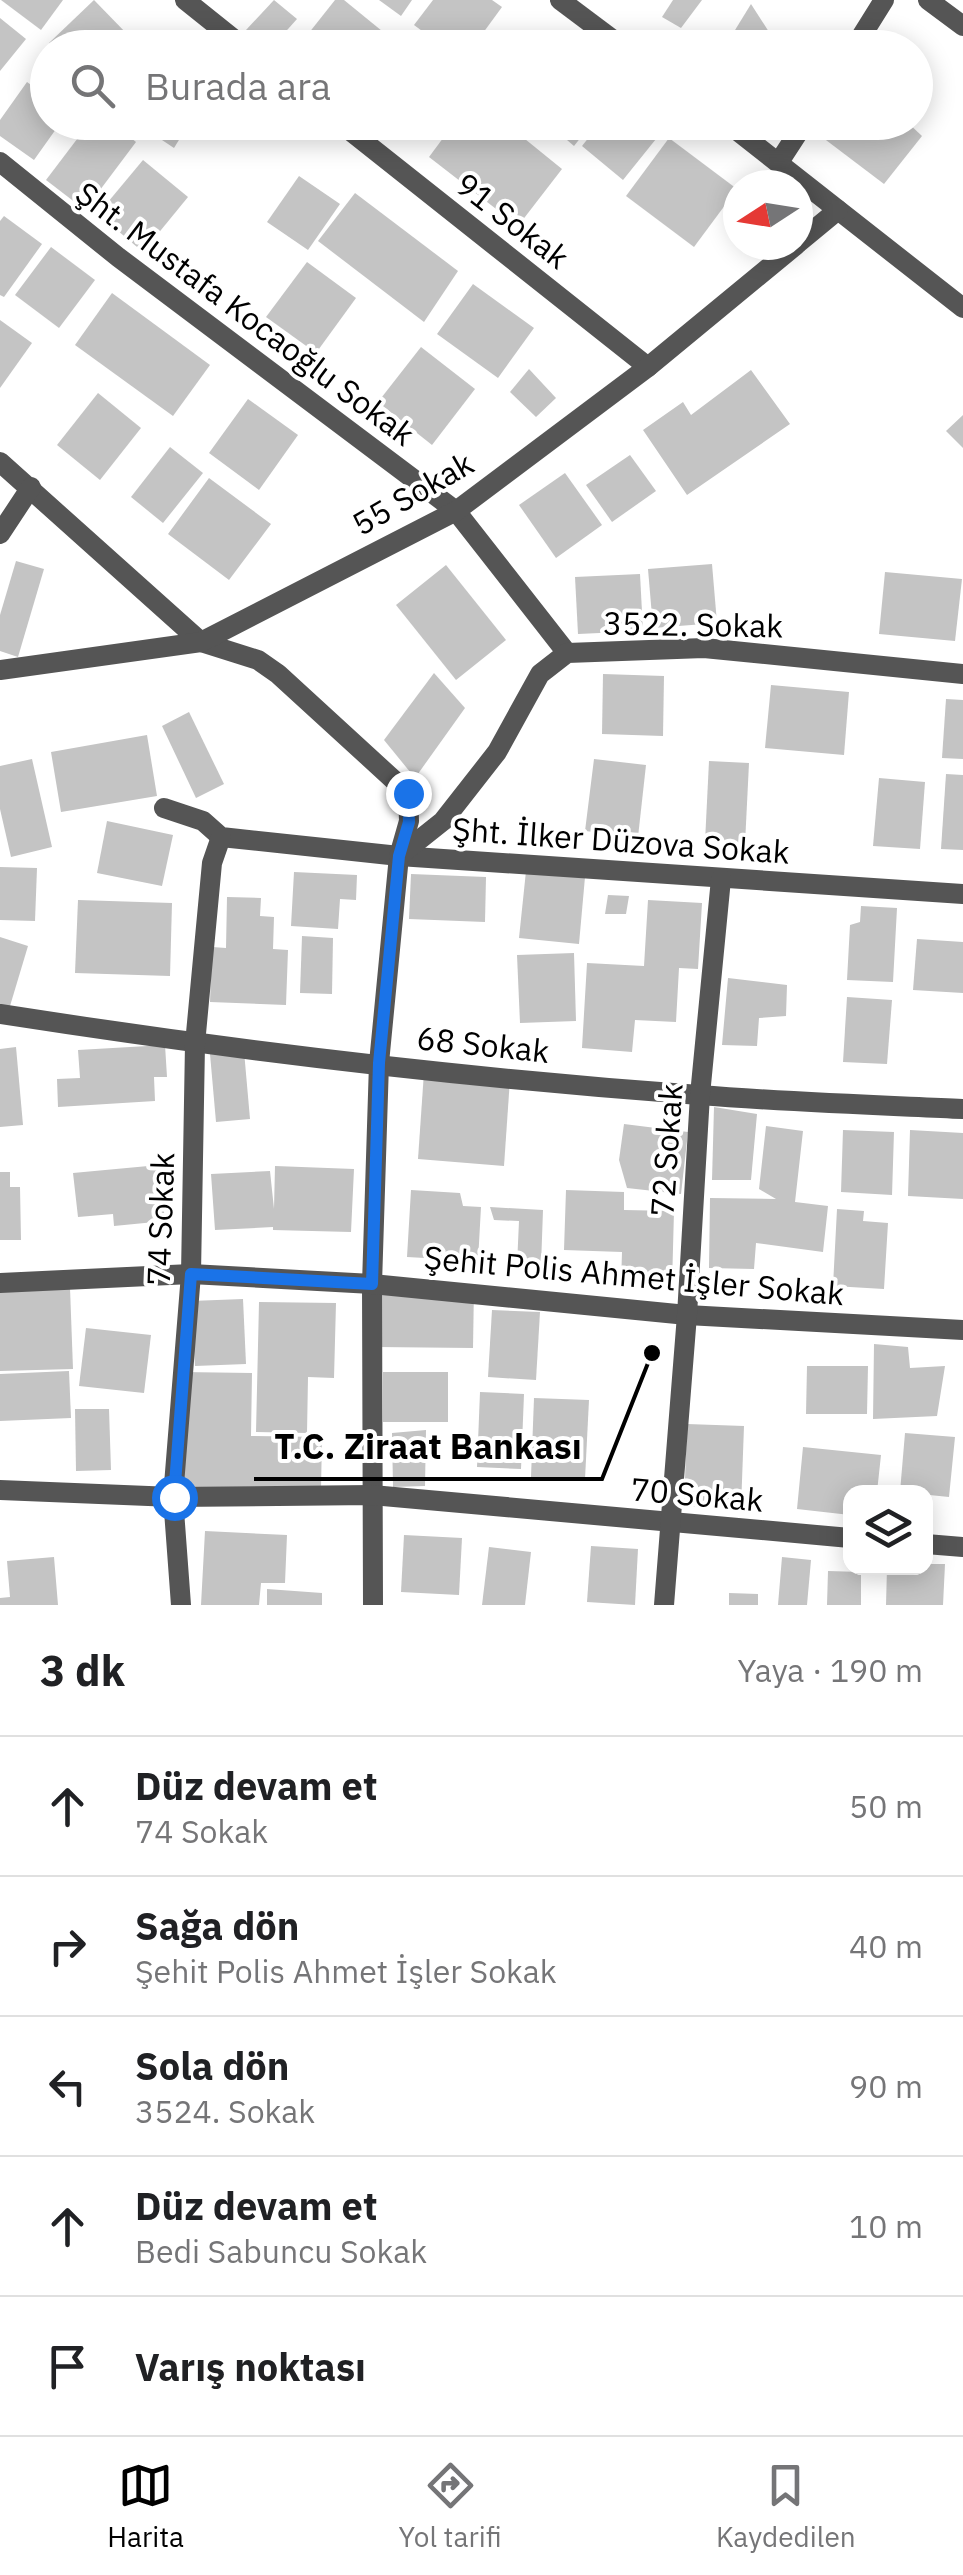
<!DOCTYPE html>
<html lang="tr">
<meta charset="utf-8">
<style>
:root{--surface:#fff;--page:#f6f6f6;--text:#202124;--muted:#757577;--line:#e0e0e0;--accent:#000}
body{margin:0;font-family:"IBM Plex Sans",sans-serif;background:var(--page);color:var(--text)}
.controls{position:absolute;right:30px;bottom:30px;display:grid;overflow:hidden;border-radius:20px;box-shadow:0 5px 25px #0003}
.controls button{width:90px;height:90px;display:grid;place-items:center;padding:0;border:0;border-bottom:2px solid var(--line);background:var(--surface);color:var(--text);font:50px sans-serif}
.compass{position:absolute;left:723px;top:170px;width:90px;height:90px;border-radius:50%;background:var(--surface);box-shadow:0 5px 25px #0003;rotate:258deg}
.stop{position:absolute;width:30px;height:30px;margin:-22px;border:8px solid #1a73e8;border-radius:50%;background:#fff}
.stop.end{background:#1a73e8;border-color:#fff;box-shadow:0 2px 10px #0008}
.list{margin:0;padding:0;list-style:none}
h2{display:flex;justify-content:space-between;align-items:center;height:130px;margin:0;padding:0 40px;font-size:42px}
h2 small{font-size:32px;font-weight:400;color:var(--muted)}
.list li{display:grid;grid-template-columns:65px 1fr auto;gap:30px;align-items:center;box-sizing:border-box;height:140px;padding:0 40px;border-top:2px solid var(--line)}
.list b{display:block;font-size:38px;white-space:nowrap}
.list p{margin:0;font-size:32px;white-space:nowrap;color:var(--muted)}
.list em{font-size:32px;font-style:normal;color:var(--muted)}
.icon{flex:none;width:55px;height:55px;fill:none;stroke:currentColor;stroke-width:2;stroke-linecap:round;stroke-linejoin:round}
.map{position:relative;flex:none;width:963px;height:1605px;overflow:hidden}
.search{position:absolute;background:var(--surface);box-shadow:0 5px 25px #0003;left:30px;right:30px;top:30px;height:110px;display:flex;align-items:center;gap:25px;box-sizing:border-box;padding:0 35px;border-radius:55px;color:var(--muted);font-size:38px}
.sheet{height:830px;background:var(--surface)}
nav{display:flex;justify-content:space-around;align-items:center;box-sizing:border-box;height:140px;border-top:2px solid var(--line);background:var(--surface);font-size:28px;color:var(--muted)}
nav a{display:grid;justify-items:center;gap:5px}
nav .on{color:var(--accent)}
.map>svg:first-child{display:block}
.building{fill:#c4c4c4}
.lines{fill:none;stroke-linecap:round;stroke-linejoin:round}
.street{stroke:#555;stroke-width:20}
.route{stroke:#1a73e8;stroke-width:12}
.labels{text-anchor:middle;stroke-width:8;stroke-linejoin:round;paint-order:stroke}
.street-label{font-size:32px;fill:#000;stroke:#fff}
.leader{fill:none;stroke:#000;stroke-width:4}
.callout-dot{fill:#000;stroke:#fff;stroke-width:4}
.callout-label{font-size:35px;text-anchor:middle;font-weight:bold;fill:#000;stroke:#fff;stroke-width:8;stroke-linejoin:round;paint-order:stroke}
</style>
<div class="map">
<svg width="963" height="1605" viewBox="0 0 963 1605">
<rect width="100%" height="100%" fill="#fff"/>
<!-- building -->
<g class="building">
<polygon points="1,0 63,0 41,30"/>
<polygon points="94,0 128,35 115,48 53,48 49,43"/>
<polygon points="274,0 297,19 271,48 234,48 232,45"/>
<polygon points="335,0 344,0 382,31 368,48 297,48"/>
<polygon points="379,0 412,0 401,16"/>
<polygon points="433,0 492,0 502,7 472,48 445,48 414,25"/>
<polygon points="673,0 702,0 681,28 662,17"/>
<polygon points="751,4 769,32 755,48 724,48"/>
<polygon points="0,18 26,39 0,71"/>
<polygon points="391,38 403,48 383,48"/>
<polygon points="27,82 48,97 48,122 61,122 34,160 0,136 0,120"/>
<polygon points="90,122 111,122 136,142 85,210 46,180"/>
<polygon points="135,122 190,122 174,148"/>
<polygon points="455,122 504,122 562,169 518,226 429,157"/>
<polygon points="546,122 593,122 574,146"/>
<polygon points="601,122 657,122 664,129 623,180 582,146"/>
<polygon points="824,122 907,122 922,136 884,184 818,134"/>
<polygon points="669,138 737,189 694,247 626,196"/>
<polygon points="143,160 188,197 143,252 98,214"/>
<polygon points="299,176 340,204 308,250 267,222"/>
<polygon points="355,193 458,271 424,322 318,241"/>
<polygon points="4,216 42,244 4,297 0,295 0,221"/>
<polygon points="51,247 95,280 59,328 15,295"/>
<polygon points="307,262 356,298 316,353 266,317"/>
<polygon points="473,284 534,328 498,378 437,334"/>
<polygon points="112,293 210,365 173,416 75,345"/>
<polygon points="0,320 32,343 0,388"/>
<polygon points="421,347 475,389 432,445 378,402"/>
<polygon points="529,369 556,398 536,417 510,392"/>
<polygon points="751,370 790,424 687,495 643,430 683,402 691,415"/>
<polygon points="98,393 141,428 100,480 57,445"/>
<polygon points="248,399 298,435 259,490 209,453"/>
<polygon points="963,415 963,448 946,431"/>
<polygon points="170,447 203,473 163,523 131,497"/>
<polygon points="630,455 656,491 612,522 586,485"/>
<polygon points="565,473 602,525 556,558 519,505"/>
<polygon points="209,478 271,524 229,580 168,534"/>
<polygon points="16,561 44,569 18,657 0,651 0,615"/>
<polygon points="712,564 717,623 653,628 648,569"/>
<polygon points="446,565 506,640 456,680 396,605"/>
<polygon points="885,572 962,579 955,641 879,634"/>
<polygon points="640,574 643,631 578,634 575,577"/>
<polygon points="434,673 465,708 415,778 384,740"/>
<polygon points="603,674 664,676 663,736 602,734"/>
<polygon points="771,685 849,692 844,755 765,748"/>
<polygon points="946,699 963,700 963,759 942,758"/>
<polygon points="189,712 224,784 196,798 162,726"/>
<polygon points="147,735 157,796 61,812 51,752"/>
<polygon points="32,759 52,847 11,857 0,809 0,766"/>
<polygon points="594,759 646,765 638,837 585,831"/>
<polygon points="709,761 749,763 745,844 705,842"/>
<polygon points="946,774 963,775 963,850 941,849"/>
<polygon points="879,778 925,782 920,849 873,846"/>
<polygon points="107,821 173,835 162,886 97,873"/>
<polygon points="0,867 37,868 35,921 0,920"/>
<polygon points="526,871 585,877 579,944 519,938"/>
<polygon points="294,872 357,875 356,900 340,899 338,929 291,926"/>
<polygon points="411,874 486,877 485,922 409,919"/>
<polygon points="608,895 629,896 626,914 605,914"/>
<polygon points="227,897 261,898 260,916 274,917 273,949 288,950 286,1005 210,1002 212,947 226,948"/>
<polygon points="78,900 172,903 170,976 75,973"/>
<polygon points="648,900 702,903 698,969 679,968 676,1022 635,1020 632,1052 582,1048 587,963 644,966"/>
<polygon points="861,906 897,908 893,982 847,980 850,925 860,922"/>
<polygon points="302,936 333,938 332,994 300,993"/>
<polygon points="0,937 28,946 7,1016 0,1013"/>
<polygon points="917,939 963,942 963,993 913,990"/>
<polygon points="574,953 576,1021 520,1023 517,955"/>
<polygon points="728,978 787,985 786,1016 759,1018 757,1046 722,1045"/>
<polygon points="847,997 892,1000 887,1064 843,1062"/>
<polygon points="165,1045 167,1077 154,1077 155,1101 58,1107 57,1079 80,1078 78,1050"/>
<polygon points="16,1047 23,1125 0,1127 0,1049"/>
<polygon points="244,1051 250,1119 216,1122 210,1054"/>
<polygon points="424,1072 510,1079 504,1166 418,1159"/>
<polygon points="714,1107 757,1114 751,1180 712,1180"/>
<polygon points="624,1124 688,1132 681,1194 627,1188 619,1160"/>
<polygon points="766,1126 803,1131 795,1202 828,1206 823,1252 756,1243 754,1269 709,1268 710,1198 776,1199 759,1189"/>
<polygon points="843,1130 894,1132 892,1195 841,1192"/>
<polygon points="910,1130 963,1133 963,1199 908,1196"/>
<polygon points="159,1165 165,1221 114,1226 113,1214 78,1217 73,1173"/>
<polygon points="275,1166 354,1169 351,1232 273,1230 273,1227 215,1230 211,1174 270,1171 274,1209"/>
<polygon points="0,1172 10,1172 10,1187 20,1187 21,1240 0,1240"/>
<polygon points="411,1190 460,1193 463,1206 481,1207 478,1261 407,1257"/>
<polygon points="566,1190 624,1192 624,1210 674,1211 672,1286 621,1284 622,1252 564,1250"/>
<polygon points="490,1207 543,1210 541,1266 517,1265 519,1221 494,1220"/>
<polygon points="837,1209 864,1211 863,1221 888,1223 884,1289 833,1286"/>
<polygon points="377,1285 474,1287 473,1348 377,1347"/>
<polygon points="70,1288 73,1369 0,1371 0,1290"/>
<polygon points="243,1299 246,1364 195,1366 191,1301"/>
<polygon points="259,1302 336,1303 334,1378 308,1377 307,1433 256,1432"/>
<polygon points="492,1310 540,1312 536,1380 488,1377"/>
<polygon points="86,1328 151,1335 144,1393 79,1386"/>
<polygon points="874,1344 908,1347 910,1368 945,1366 937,1416 873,1419"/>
<polygon points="807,1366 868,1366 867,1414 806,1414"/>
<polygon points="69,1371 71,1418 0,1421 0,1374"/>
<polygon points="182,1372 252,1373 251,1436 322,1437 321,1490 180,1488"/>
<rect x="383" y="1372" width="65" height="50"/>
<polygon points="480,1392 524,1394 521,1469 477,1467"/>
<polygon points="534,1398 589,1400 585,1479 531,1477"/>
<polygon points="75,1409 109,1409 111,1470 76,1471"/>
<polygon points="687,1424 744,1426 741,1508 684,1506"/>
<polygon points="426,1430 425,1486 393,1487 392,1433"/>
<polygon points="905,1433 955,1437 949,1497 900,1492"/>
<polygon points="803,1447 881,1455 877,1492 850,1492 850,1515 797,1509"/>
<polygon points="205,1531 287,1535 285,1583 261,1583 259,1605 201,1605"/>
<polygon points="404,1535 462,1538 459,1595 401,1592"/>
<polygon points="591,1546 638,1549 635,1605 587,1602"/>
<polygon points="489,1547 531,1552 525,1605 482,1605"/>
<polygon points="54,1557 58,1605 0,1605 0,1598 10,1597 7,1561"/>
<polygon points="782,1557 811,1560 807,1605 778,1605"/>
<polygon points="926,1564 945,1564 943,1605 886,1605 887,1568 926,1568"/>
<polygon points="828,1571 861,1572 861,1605 827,1605"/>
<polygon points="267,1589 322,1593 322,1605 267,1605"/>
<polygon points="729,1593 758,1594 758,1605 729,1605"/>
</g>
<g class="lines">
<!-- street -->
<g class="street">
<polyline points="185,0 245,48"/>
<polyline points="560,0 624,48"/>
<polyline points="928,0 963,26"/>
<polyline points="854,48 884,0"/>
<polyline points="339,122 648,367"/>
<polyline points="726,122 963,308"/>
<polyline points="0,162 118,257 456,511 567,653"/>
<polyline points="779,162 805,122"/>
<polyline points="798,243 838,210"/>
<polyline points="0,462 201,642 258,660 278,674 408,793 409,821 399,856 379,1063 372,1284 373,1605"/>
<polyline points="0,534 31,487"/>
<polyline points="0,670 201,642 456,511 648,367 796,245"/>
<polyline points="164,808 203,821 221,837 399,856 963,894"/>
<polyline points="399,856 443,821 497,752 540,674 567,653 704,648 963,674"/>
<path d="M 0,1014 C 231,1050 465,1078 699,1095 C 787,1102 875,1105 963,1109"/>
<polyline points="0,1283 191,1274 372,1284 687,1315 963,1330"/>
<polyline points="0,1490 173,1497 372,1495 850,1538"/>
<polyline points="926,1544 963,1547"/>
<polyline points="181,1605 173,1497 191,1274 195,1044 212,863 221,837"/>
<polyline points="664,1605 687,1315 700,1095 721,879"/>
</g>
</g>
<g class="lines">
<!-- route -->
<polyline class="route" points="174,1497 191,1274 372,1284 379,1063 399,856 409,822 408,793"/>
</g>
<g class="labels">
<!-- street labels -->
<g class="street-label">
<text transform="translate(512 221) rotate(38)" y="11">91 Sokak</text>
<text transform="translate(245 314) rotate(37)" y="11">Şht. Mustafa Kocaoğlu Sokak</text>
<text transform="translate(413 494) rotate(-30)" y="11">55 Sokak</text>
<text transform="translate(693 625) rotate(1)" y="11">3522. Sokak</text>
<text transform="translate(621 841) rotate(4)" y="11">Şht. İlker Düzova Sokak</text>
<text transform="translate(483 1045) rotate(6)" y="11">68 Sokak</text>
<text transform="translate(667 1150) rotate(-86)" y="11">72 Sokak</text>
<text transform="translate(161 1219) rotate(-88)" y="11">74 Sokak</text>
<text transform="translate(634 1276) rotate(5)" y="11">Şehit Polis Ahmet İşler Sokak</text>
<text transform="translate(697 1495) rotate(5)" y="11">70 Sokak</text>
</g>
</g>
<!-- callouts -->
<path class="leader" d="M652 1353L602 1479H254"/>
<circle class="callout-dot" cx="652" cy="1353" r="10"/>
<g class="callout-label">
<text x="428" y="1459">T.C. Ziraat Bankası</text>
</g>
</svg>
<div class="controls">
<button><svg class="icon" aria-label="layers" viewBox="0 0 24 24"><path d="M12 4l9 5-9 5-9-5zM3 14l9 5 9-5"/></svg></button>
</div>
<svg class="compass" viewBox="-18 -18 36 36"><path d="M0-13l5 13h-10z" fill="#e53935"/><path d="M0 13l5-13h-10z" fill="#757577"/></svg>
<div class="stop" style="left:174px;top:1497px"></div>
<div class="stop end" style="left:408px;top:793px"></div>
<div class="search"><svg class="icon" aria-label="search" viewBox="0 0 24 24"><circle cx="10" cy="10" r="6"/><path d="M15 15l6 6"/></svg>Burada ara</div>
</div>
<section class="sheet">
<h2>3 dk<small>Yaya · 190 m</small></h2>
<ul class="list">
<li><svg class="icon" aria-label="ahead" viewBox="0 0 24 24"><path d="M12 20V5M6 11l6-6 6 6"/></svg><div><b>Düz devam et</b><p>74 Sokak</p></div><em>50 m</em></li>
<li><svg class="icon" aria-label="right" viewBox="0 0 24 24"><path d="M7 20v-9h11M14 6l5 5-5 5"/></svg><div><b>Sağa dön</b><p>Şehit Polis Ahmet İşler Sokak</p></div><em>40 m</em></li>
<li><svg class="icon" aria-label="left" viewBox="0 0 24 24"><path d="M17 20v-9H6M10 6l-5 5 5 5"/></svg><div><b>Sola dön</b><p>3524. Sokak</p></div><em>90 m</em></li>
<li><svg class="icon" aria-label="ahead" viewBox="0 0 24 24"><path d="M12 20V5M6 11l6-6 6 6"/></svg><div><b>Düz devam et</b><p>Bedi Sabuncu Sokak</p></div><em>10 m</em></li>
<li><svg class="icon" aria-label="arrive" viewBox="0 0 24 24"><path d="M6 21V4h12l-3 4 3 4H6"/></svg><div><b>Varış noktası</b></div></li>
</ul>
</section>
<nav>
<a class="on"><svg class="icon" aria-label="map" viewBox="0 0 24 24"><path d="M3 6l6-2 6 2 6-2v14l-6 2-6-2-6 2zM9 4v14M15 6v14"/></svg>Harita</a>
<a><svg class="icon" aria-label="directions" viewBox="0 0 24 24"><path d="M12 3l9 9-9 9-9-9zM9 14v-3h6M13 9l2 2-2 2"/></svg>Yol tarifi</a>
<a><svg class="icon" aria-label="saved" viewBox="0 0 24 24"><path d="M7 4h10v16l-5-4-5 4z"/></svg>Kaydedilen</a>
</nav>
